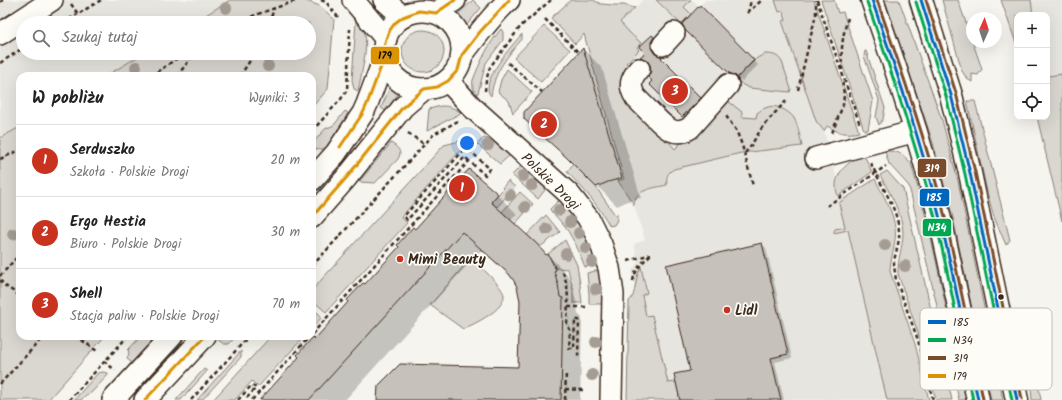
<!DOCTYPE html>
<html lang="pl">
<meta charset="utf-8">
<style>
:root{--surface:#fff;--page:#f2f2f2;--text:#222;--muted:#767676;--line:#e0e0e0;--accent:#c8321e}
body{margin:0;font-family:Kalam,sans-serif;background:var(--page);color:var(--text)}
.controls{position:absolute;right:12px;top:12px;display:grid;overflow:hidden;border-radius:8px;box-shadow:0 4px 16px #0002}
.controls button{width:36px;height:36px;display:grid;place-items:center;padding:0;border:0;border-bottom:1px solid var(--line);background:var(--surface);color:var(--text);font:20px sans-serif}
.compass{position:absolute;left:966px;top:12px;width:36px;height:36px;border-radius:50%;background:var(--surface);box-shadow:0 4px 16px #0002;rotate:3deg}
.you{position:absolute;left:467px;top:143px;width:14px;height:14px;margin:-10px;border:3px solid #fff;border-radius:50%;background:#1a73e8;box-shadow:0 0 0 6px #1a73e833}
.badge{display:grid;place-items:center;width:26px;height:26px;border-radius:50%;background:var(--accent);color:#fff;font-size:13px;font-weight:700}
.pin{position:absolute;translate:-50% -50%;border:2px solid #fff;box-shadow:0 1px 4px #0006}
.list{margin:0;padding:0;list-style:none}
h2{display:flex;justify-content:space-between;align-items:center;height:52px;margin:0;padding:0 16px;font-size:17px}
h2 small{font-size:13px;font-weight:400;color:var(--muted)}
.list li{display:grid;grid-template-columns:26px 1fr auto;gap:12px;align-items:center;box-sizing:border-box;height:72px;padding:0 16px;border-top:1px solid var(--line)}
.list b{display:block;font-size:15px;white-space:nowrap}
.list p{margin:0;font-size:13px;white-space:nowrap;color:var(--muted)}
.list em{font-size:13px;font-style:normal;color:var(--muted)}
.icon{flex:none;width:22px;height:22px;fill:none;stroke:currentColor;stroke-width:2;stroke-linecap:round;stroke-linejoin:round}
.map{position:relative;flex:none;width:1062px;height:400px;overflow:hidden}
.search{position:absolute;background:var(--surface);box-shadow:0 4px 16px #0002;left:16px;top:16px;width:300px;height:44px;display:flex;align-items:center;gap:10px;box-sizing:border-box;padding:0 14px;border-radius:22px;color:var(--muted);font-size:15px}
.panel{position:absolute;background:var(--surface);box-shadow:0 4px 16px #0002;left:16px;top:72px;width:300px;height:268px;border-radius:12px}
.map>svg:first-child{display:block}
.built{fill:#e7e5df}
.green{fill:#dad6d0;stroke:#8a8077}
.shadow{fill:#0003}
.building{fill:#c7c1bb;stroke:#3b2a1e}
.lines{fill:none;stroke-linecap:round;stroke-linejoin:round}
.minor-casing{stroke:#3b2a1e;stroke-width:24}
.major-casing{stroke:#3b2a1e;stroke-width:25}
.path{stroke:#3b2a1e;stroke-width:2.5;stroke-dasharray:4 3;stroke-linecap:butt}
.minor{stroke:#fdfcf7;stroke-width:21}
.major{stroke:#fdfcf7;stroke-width:22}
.bus-1-casing{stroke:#fdfcf7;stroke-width:6}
.bus-2-casing{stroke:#fdfcf7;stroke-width:6}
.bus-3-casing{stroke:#fdfcf7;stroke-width:6}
.bus-4-casing{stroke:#fdfcf7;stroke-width:6}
.bus-1{stroke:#0065bd;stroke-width:3}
.bus-2{stroke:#00a651;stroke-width:3}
.bus-3{stroke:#7a4b2a;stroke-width:3}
.bus-4{stroke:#db9304;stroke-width:3}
.tree{fill:#a59d94}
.poi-dot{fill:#c8321e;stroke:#fdfcf7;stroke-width:1.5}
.bus-dot{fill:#3b2a1e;stroke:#fdfcf7;stroke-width:1.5}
.labels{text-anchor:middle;stroke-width:3.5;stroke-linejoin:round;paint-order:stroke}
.street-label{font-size:14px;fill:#3b2a1e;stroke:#fdfcf7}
.poi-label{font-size:14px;font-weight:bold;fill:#3b2a1e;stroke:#fdfcf7;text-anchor:start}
.key{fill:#fdfcf7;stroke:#c3bdb6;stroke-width:1}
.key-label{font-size:11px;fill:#3b2a1e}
.line-badge{stroke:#fdfcf7;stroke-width:1.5}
.badge-label{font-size:11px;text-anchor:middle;font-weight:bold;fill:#fff}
.pale-badge-label{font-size:11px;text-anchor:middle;font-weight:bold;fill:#111}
</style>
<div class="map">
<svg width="1062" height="400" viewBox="0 0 1062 400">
<rect width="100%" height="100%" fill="#f5f4ee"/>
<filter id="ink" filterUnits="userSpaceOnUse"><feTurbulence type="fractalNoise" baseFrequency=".025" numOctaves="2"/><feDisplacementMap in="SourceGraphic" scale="8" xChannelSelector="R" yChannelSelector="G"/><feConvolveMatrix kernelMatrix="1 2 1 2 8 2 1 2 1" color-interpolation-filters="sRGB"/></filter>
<g filter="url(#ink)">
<!-- built -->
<g class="built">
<polygon points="0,0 230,0 193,23 23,23 23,53 144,53 106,76 20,76 20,127 0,138"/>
<polygon points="643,0 656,0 681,24 683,7 691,0 693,0 699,6 706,0 775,0 779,12 783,11 786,20 782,22 816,121 824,131 837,180 836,186 838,196 843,193 846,198 848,230 887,400 634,400 635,301 635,287 632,270 638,262 634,244 645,240 634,205 634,200 636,196 642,191 667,185 668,175 670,171 674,169 741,153 802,145 794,118 790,114 783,110 776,107 756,118 742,117 723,102 675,149 631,100 626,63 639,50 637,47 634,35 630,33 620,22"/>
<polygon points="1031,0 1062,0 1062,74 1048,76 1048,82 1047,82 1047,15 1033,15"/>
</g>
<!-- green -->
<g class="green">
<polygon points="230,0 304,0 320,6 334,19 328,89 312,107 312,76 106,76 144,53 309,53 309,23 193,23"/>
<polygon points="473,0 481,8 465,27 456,16"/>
<path d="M 571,0 L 593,0 L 601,4 L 613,5 L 624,5 L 635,8 L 620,22 L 630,33 L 641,43 L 637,47 L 639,50 L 626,63 L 632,69 L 631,100 L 675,149 L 723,101 L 728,101 L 742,112 L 742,117 L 756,118 L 757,113 C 760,111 764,108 768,107 C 776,104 789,111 794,118 C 798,125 800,137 802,146 L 741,153 L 674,169 C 667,173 666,177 667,185 C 655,188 634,189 634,205 L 618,181 L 624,179 L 584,34 L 575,44 L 551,18 Z"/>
<polygon points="656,0 691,0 684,7 691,14 681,24"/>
<path d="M 775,0 L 814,0 L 859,132 C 846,135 838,133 827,126 L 824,131 L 816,121 L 782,21 L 786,20 L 783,11 L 779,12 Z"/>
<polygon points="821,0 834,0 838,13 843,12 873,101 868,130 864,130"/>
<polygon points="885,0 899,0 942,120 948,143 958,181 1003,400 991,400 954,222 933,143"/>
<polygon points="942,0 958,0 982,69 978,75 972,74 972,82 967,79 962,71"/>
<polygon points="1001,0 1031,0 1033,15 1017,15 1017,46"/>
<path d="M 359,20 C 361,24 364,29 365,34 C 368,48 361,76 358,91 L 354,89 L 352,80 L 356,21 Z"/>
<polygon points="544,26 570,50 541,82 514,58"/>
<path d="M 501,29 L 503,32 L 503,40 L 486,63 L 478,93 L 477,94 C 473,91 472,85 473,80 C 480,62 489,43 501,29 Z"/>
<circle cx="423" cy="51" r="21"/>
<path d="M 522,34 L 522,39 C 507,57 494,71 491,96 C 478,83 513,44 522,34 Z"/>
<polygon points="865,51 866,51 885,108 883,119 879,125 876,117 879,100 864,56"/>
<path d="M 765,54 C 773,54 778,55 782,62 L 791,89 L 790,92 L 749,88 L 743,85 L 736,79 L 757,58 Z"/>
<polygon points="507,69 532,92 513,113 509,101 498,92 501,80"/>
<polygon points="1062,74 1062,221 1037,117 1047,117 1048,76"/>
<polygon points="391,85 400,91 386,111 381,108"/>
<polygon points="967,101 975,101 1010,240 1006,245 994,217 988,196"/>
<path d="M 441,106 C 449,106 455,108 461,113 L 427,131 L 429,109 Z"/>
<path d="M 345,111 L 348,113 C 343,121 333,144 325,148 C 321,151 316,149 312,149 L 312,144 L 325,129 L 334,125 Z"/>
<polygon points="20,127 20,336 105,336 48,400 0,400 0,138"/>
<path d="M 484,138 C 495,139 502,147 510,155 L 500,164 L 477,144 Z"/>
<polygon points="460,141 466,144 401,217 407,223 326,312 312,300 312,290 444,145"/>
<path d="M 391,143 C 397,147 403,151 398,159 L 375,183 L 359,182 Z"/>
<path d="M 885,151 C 899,151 901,153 911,163 L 929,228 L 966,400 L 959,400 L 909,186 L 889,164 Z"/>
<path d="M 864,155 L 872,172 L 838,196 C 837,193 836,190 836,186 C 836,171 851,159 864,155 Z"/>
<path d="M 573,164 L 596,187 L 615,215 L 617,214 L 617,220 L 614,225 L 610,226 C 598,205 584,189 567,172 Z"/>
<polygon points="520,167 523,167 545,187 545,190 538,199 512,175"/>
<path d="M 887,171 L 903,189 L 952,400 L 936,400 L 920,339 L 898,274 C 897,260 903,247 903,233 C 903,214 889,192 880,175 Z"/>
<path d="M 875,179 C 884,197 898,218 895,240 C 894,251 890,260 890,271 L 915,344 L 929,400 L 887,400 L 848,230 L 834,233 L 834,231 L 835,229 L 845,227 L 839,204 L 840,202 Z"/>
<polygon points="508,181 515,187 497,207 491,202 503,189 502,188"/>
<polygon points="520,192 533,204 515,224 502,212"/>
<polygon points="558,201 561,201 565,205 579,222 588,238 598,264 585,267 576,245 568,231 561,222 551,211 550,209"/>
<polygon points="546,215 560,232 540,247 527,235"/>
<polygon points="565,240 577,265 580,284 582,303 573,303 573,289 568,269 556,268 548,254"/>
<path d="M 471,258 C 478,264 503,287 504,295 C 505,310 474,324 463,329 L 430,305 Z"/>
<path d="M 641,267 L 647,293 L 642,295 L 646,316 L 652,315 L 668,383 L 676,382 L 680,400 L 627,400 L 629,301 C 637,295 634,278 641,267 Z"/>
<polygon points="599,270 602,280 603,304 589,304 589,294 587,273"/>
<polygon points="312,307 322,317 312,328"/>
<polygon points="141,336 156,336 132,363 127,359 129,353 128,350"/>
<polygon points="221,336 236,336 229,344 224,344 218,340"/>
<polygon points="271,336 305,336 258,387 252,381 235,400 213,400"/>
<polygon points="241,351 241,357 202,400 197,400"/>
<polygon points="1034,361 1041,400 1032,400 1029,362"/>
<polygon points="204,369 207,371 181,400 176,400"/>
<polygon points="103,372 108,373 108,375 91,393 86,395 81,400 74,400 98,373"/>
</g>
<!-- shadow -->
<g class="shadow">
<polygon points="700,7 758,65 742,81 734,77 686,29"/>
<polygon points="652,36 658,42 655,46 655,53 657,55 665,61 664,62 704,102 687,120 651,84 653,81 650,63 646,61 642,57 646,53"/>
<polygon points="583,49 602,68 641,198 628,201 617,206 587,176 545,138 525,119"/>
<polygon points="469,170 498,195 517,214 510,221 547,256 548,255 567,274 575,289 573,290 577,304 578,314 582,318 580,400 378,400 519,368 521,301 515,280 481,250 345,400 258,400 264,393 266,394"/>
<polygon points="762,244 766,248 792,358 775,362 784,400 681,400 692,371"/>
</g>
<!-- building -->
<g class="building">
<polygon points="700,5 754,60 737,78 736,76 729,73 685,30 682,24"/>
<polygon points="652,35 654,37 651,42 651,48 655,54 662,57 661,58 701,98 682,117 649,84 652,81 648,77 651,71 650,65 647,60 640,57 645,53 639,47"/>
<polygon points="583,48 622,178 608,182 596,187 566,157 524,119 524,112"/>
<polygon points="469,169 498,194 491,202 538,245 546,255 548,254 556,270 554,271 558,284 560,297 563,298 561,400 377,400 378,386 400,364 518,367 520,301 517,287 514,281 509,274 462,232 309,400 260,400 299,357 297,355 313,337 315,339 348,302 347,300 363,283 365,284 399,247 397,245 413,227 415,229"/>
<polygon points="762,243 788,354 771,358 781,400 680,400 674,374 690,371 666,265"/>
</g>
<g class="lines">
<!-- minor casing -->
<g class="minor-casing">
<g id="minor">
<polyline points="353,0 386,39"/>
<polyline points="384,0 403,17"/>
<circle cx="423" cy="50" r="39"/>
<polyline points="436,13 455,0"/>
<polyline points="0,34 52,0"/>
<polyline points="663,45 674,33"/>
<path d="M 462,55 C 477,36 491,16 509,0"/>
<path d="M 639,69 C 631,79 628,86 636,98 C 642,104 648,110 654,116 C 664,126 674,138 690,128 L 728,85"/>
<polyline points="448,81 472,107 500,132 569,194 588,218 601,244 609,268 613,294 611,400"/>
<polyline points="816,158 916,131"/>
<polyline points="312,180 336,153 363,113 367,104 385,56"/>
<polyline points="312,217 347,177 403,107 424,89"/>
<polyline points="113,400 172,336"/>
<polyline points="145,400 205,336"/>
</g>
</g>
<!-- major casing -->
<g class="major-casing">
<g id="major">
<path d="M 872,0 C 896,69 920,139 938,211 C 953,273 965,337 978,400"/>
<polyline points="921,0 951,95 970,173 1017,400"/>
</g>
</g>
<!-- path -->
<g class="path">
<polyline points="321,0 326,2 338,17"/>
<polyline points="817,0 860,125"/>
<polyline points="0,2 3,0"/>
<polyline points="71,4 78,14 101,0"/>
<polyline points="747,13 762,0"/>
<polyline points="748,13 751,0"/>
<polyline points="545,19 578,52"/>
<polyline points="63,23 78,14"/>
<polyline points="239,23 255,15 298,0"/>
<polyline points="269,23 274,9"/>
<polyline points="0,63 23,48"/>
<polyline points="508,63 542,92"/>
<path d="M 842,70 C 841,51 842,36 848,18"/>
<polyline points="151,76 185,53"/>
<polyline points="177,76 195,53"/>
<polyline points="240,76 255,53"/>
<polyline points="798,90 816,14 816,0"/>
<polyline points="485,91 486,81 490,67 521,26 551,0"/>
<polyline points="726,116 736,130 742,145 753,186"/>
<polyline points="312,131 341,99 347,90 350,29"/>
<polyline points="408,133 424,144"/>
<polyline points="832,133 843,105 844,95 842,79"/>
<polyline points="745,153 750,147 763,126 786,101"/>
<polyline points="0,159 20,150"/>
<polyline points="469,161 465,157 407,220 404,216 470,143"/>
<path d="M 871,163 C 880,185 897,206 899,231 C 900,241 896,251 894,261 C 894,267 895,273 896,280 L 918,340 L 933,400"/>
<polyline points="827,206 886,166"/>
<polyline points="628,261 651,254"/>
<polyline points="312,266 434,134 458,121"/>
<polyline points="563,272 567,285 568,299 567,325 570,330 569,348 574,348 575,320 579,320 578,358"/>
<polyline points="0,276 20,254"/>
<polyline points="0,280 4,285 20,296"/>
<path d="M 633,281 C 635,269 642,263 651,254"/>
<polyline points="568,307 586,307"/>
<polyline points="312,334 469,161 485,175 490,169 466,147"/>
<polyline points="76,336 97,351"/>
<polyline points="104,361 115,370"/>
<polyline points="0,384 44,336"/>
<polyline points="565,389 583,390"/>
<polyline points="69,400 128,336"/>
<polyline points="191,400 249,336"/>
<polyline points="238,400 252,385 256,388 245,400"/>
<polyline points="252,400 310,336"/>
<polyline points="565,400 566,372"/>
</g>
<!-- minor -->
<use href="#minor" class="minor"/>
<!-- major -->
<use href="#major" class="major"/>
<!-- bus-1 casing -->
<g class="bus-1-casing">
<g id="bus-1">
<path d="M 872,0 C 896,70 920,139 938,211 C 954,273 965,337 978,400"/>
<polyline points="921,0 951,95 970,173 1017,400"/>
</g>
</g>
<!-- bus-2 casing -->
<g class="bus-2-casing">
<g id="bus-2">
<path d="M 867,2 C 891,70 914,139 933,210 C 949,273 960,337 973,400"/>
<polyline points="916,2 946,96 965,174 1012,400"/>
</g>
</g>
<!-- bus-3 casing -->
<g class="bus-3-casing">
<g id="bus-3">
<path d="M 877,0 C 901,69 925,138 943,209 C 958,272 970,336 983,399"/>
<polyline points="926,0 956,93 975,172 1022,399"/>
</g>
</g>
<!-- bus-4 casing -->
<g class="bus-4-casing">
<g id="bus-4">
<polyline points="340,147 363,113 367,104 385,56 384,47 386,39 390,30 395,23 403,17 419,11 436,13 455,0"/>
<polyline points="312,217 347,177 403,107 424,89 437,87 448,81 458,70 462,55 479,33 509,0"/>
<polyline points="145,400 205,336"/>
</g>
</g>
<!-- bus-1 -->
<use href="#bus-1" class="bus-1"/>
<!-- bus-2 -->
<use href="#bus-2" class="bus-2"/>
<!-- bus-3 -->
<use href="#bus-3" class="bus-3"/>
<!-- bus-4 -->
<use href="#bus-4" class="bus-4"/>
</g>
<!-- trees -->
<g class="tree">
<circle cx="226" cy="8" r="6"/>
<circle cx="268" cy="66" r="6"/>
<circle cx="136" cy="67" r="6"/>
<circle cx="488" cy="145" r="6"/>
<circle cx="523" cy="176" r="6"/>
<circle cx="532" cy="185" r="6"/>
<circle cx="510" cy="195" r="6"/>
<circle cx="525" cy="207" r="6"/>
<circle cx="559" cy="210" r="6"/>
<circle cx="570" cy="222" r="6"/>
<circle cx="547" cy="229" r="6"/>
<circle cx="579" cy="233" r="6"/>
<circle cx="13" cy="234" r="6"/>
<circle cx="885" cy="245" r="6"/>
<circle cx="586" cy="248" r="6"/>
<circle cx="566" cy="254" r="6"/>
<circle cx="592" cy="262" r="6"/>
<circle cx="905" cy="266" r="6"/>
<circle cx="596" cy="289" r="6"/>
<circle cx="596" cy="342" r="6"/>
<circle cx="592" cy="375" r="6"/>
</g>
</g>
<!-- markers -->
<g class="poi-dot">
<circle cx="400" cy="259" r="4"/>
<circle cx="727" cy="310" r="4"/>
</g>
<circle class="bus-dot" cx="1001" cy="297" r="3.5"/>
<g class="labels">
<!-- street labels -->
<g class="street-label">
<text transform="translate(551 181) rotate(44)" y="5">Polskie Drogi</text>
</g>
<!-- poi labels -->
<g class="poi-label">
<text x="408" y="264">Mimi Beauty</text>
<text x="735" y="315">Lidl</text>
</g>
</g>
<!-- legend -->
<rect x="920" y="308" width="132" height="82" rx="6" class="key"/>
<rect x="928" y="320" width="18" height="4" fill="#0065bd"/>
<rect x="928" y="338" width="18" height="4" fill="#00a651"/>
<rect x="928" y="356" width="18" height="4" fill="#7a4b2a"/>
<rect x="928" y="374" width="18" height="4" fill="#db9304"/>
<g class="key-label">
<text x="953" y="326">185</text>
<text x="953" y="344">N34</text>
<text x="953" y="362">319</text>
<text x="953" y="380">179</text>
</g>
<g class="line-badge">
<rect x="370" y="46" width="30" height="19" rx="4" fill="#db9304"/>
<rect x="917" y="158" width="30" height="20" rx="4" fill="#7a4b2a"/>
<rect x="919" y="188" width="31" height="19" rx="4" fill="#0065bd"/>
<rect x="922" y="218" width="30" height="19" rx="4" fill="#00a651"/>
</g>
<g class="badge-label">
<text x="932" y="172">319</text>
<text x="934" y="201">185</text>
<text x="937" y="231">N34</text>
</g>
<g class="pale-badge-label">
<text x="385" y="59">179</text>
</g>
</svg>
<div class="controls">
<button>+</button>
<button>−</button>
<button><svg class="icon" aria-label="locate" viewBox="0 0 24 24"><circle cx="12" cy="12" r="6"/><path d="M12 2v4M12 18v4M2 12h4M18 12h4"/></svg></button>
</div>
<svg class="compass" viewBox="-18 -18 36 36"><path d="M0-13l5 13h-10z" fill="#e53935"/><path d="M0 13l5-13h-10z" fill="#767676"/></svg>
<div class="you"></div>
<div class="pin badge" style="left:462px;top:188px">1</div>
<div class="pin badge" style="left:544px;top:124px">2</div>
<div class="pin badge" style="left:675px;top:91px">3</div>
<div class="search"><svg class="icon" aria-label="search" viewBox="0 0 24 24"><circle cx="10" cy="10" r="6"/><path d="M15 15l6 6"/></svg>Szukaj tutaj</div>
<section class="panel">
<h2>W pobliżu<small>Wyniki: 3</small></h2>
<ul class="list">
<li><span class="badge">1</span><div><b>Serduszko</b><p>Szkoła · Polskie Drogi</p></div><em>20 m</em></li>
<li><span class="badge">2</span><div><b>Ergo Hestia</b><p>Biuro · Polskie Drogi</p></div><em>30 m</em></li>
<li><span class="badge">3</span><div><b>Shell</b><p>Stacja paliw · Polskie Drogi</p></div><em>70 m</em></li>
</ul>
</section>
</div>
